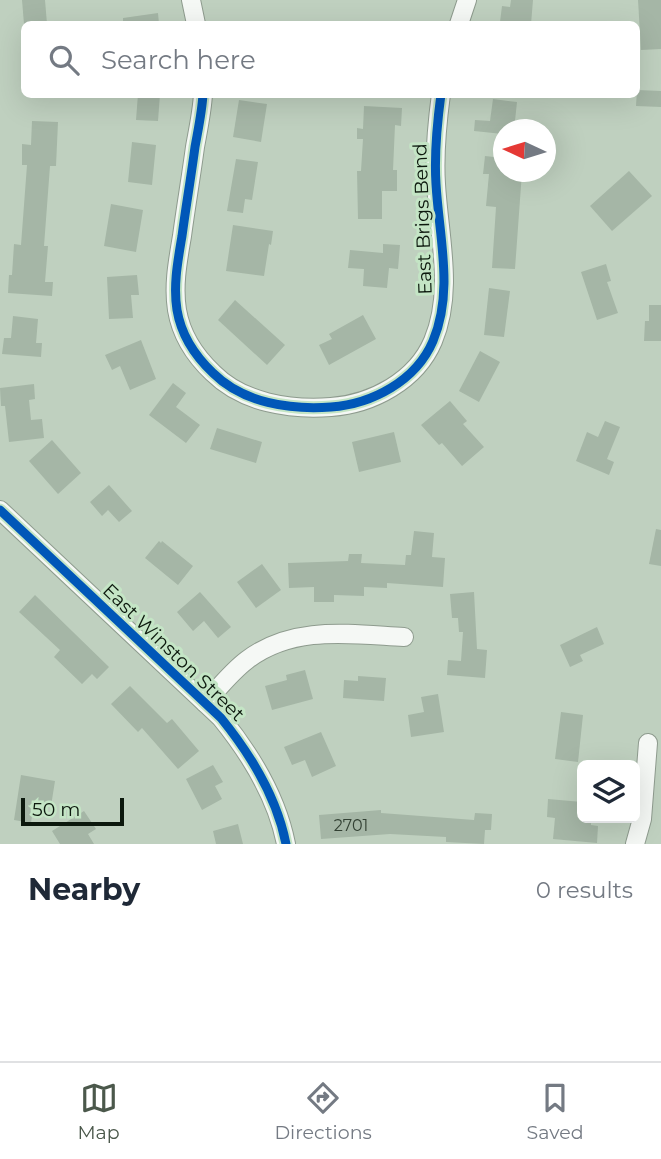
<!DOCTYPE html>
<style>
:root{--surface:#fff;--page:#f6f6f7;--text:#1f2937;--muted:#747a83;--line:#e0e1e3;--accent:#4b584b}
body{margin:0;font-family:Montserrat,sans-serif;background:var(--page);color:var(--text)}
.controls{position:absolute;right:21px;bottom:21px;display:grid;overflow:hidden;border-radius:10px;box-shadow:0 7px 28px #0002}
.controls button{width:63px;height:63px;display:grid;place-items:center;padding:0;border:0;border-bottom:2px solid var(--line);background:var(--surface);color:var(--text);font:35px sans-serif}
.compass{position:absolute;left:493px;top:119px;width:63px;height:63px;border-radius:50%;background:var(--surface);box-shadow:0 7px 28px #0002;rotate:274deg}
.scale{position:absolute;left:21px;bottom:18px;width:103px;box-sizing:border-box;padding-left:7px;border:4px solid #0c180d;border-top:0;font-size:19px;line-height:24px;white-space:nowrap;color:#0c180d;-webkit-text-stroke:5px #c4e5c5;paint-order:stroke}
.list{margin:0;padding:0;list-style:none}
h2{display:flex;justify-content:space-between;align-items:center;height:91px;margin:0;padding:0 28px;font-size:30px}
h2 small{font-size:23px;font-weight:400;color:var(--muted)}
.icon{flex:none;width:38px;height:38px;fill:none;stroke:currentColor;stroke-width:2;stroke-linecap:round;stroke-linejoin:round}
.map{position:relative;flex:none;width:661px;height:844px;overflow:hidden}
.search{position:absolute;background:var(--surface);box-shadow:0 7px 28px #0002;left:21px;right:21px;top:21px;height:77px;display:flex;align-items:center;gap:18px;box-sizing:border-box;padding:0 24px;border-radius:10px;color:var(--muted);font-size:26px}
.sheet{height:217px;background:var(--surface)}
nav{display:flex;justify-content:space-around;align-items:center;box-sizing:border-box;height:98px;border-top:2px solid var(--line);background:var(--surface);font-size:19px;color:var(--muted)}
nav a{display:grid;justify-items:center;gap:4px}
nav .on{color:var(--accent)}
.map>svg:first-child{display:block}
.building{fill:#a5b6a6}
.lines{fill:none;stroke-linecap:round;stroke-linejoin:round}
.minor-casing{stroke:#8e9b8e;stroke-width:20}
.minor{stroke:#f5f8f5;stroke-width:18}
.cycleway-casing{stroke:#c4e5c5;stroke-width:13}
.cycleway{stroke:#0057b8;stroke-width:9}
.labels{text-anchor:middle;stroke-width:6;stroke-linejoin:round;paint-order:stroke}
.number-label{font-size:16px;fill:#324033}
.street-label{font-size:19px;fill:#0c180d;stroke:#c4e5c5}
</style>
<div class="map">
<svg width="661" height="844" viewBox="0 0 661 844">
<rect width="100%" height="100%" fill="#bfd0bf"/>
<!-- building -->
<g class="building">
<polygon points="22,0 45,0 47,24 24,24"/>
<polygon points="511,0 533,0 531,24 500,22 502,6 510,7"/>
<polygon points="638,0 661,0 661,49 641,50"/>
<polygon points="158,13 159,24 123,24 123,18"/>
<polygon points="637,90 661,91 661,107 636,106"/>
<polygon points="138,94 160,94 158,121 136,120"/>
<polygon points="493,99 517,102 514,130 503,130 503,134 474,131 475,120 490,121"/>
<polygon points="239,100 267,104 261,142 233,137"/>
<polygon points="364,106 402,108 401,126 395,125 393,170 397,170 397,191 382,191 382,219 358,219 357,171 361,171 363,139 357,139 357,128 363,129"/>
<polygon points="32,121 58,122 56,166 50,166 44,246 48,246 45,282 53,282 52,296 8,293 9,275 12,275 14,244 21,245 27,165 22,165 22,144 31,145"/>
<polygon points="132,142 156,145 152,185 128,182"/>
<polygon points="485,156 503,158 503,172 522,172 515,269 492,268 496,207 486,206 489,174 483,174"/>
<polygon points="236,159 258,162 252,200 245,199 243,213 227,211"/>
<polygon points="629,171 652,196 612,231 590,206"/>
<polygon points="111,204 143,210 136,252 104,246"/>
<polygon points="233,225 273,231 271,245 269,244 264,276 226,271"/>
<polygon points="383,244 400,245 398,269 389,268 387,288 363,286 364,269 348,268 350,250 383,253"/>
<polygon points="606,264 611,281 607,282 618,313 597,320 581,272"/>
<polygon points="137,275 139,295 131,295 133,318 109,319 107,277"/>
<polygon points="489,288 510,291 504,337 484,335"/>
<polygon points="235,300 285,345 267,365 218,320"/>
<polygon points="649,305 661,305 661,341 644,341 645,321 649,321"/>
<polygon points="363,315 376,339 329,365 319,345 332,339 329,334"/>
<polygon points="13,316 38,319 36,343 42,343 41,357 2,354 4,338 11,338"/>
<polygon points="141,340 156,379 130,390 120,366 112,370 105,355"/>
<polygon points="480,351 500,362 479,402 459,391"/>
<polygon points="173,383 186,393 176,407 200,425 186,443 149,415"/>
<polygon points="34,384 35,399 29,400 31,420 42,419 44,438 9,442 5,406 1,406 0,388"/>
<polygon points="450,401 467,421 463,424 484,447 462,466 442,443 439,445 421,425"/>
<polygon points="605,421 620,427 607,459 614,462 609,475 576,461 587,432 598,437"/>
<polygon points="217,428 262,442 256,463 210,449"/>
<polygon points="394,432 401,462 359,472 352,442"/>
<polygon points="52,440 81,473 58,494 29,461"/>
<polygon points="109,485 132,511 119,522 108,510 102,516 90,502"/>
<polygon points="656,529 661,530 661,566 649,564"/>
<polygon points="414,531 434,533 432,557 445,558 443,587 387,583 387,588 364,587 364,596 334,595 334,602 314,602 314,587 289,588 288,563 348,561 349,554 362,554 361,563 405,565 406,555 411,555"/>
<polygon points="159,541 161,543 162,541 193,566 178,585 145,558"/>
<polygon points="262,564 281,590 256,608 237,582"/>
<polygon points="200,592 231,627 218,638 204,621 193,631 177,612"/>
<polygon points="474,592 477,649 487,650 485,678 447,675 448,660 461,661 463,632 459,632 458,618 452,618 450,594"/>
<polygon points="35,595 109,667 97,679 92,674 82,684 54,657 60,650 19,612"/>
<polygon points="597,627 604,644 580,655 583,661 570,667 560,645"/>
<polygon points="305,670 313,699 272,710 265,686 287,680 286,675"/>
<polygon points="358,676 386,678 384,701 343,698 344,680 358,681"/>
<polygon points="130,686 167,723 172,719 199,751 178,769 142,728 138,732 111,704"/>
<polygon points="438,694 444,732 411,737 408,715 424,712 421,697"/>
<polygon points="561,712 583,715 578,762 555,759"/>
<polygon points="321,732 336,766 312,777 305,760 292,765 284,747"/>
<polygon points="213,765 223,782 215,786 222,799 202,810 186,779"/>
<polygon points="21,775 55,781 51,806 34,802 31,823 14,820"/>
<polygon points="548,799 582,802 582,818 591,818 591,825 598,826 597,843 553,839 555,818 547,817"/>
<polygon points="381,810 381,813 474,820 475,813 492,814 491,830 485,830 484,844 446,842 446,837 390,834 321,839 319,815"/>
<polygon points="84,811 96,829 88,834 94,844 60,844 52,831"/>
<polygon points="238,824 243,844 216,844 213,831"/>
</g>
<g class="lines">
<!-- minor casing -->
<g class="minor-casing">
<g id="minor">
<polyline points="191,0 196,24"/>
<polyline points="459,24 467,0"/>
<path d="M 203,94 C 202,112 198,130 195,147 C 191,177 186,206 182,236 C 178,260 173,285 177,310 C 181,334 195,356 213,373 C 243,403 290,410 331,407 C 372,404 416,381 433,341 C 454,291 439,237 436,184 C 434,154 437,124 441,94"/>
<path d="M 0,510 L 221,718 C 251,755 277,798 286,844"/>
<path d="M 205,703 C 218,689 231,672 247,660 C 293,625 349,634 404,637"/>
<polyline points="635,844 642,819 648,743"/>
</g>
</g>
<!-- minor -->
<use href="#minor" class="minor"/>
<!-- cycleway casing -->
<g class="cycleway-casing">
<g id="cycleway">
<path d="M 203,94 C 202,112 198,130 195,147 C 191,177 186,206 182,236 C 178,260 173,285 177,310 C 181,334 195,356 213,373 C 243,403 290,410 331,407 C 372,404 416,381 433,341 C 454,291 439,237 436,184 C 434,154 437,124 441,94"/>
<path d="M 0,510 L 221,718 C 251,755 277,798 286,844"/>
</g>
</g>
<!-- cycleway -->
<use href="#cycleway" class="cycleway"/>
</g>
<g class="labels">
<!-- number labels -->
<g class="number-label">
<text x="351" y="831">2701</text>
</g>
<!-- street labels -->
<g class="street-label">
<text transform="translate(422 219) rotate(-92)" y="7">East Brigs Bend</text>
<text transform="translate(174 652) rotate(44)" y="7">East Winston Street</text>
</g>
</g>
</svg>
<div class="controls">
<button><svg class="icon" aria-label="layers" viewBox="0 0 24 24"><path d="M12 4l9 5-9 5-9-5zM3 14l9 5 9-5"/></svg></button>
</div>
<svg class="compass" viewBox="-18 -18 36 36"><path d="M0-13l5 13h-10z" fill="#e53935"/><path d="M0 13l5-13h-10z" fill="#747a83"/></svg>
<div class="scale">50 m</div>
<div class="search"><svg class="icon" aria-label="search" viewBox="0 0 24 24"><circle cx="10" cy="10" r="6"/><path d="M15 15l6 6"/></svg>Search here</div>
</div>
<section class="sheet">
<h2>Nearby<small>0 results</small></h2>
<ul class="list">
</ul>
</section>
<nav>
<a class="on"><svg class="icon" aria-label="map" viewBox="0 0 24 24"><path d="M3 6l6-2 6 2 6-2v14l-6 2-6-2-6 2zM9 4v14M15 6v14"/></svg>Map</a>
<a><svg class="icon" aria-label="directions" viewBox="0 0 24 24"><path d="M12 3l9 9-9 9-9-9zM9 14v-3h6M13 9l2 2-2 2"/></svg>Directions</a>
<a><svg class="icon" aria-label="saved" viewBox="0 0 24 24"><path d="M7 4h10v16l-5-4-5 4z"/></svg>Saved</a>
</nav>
